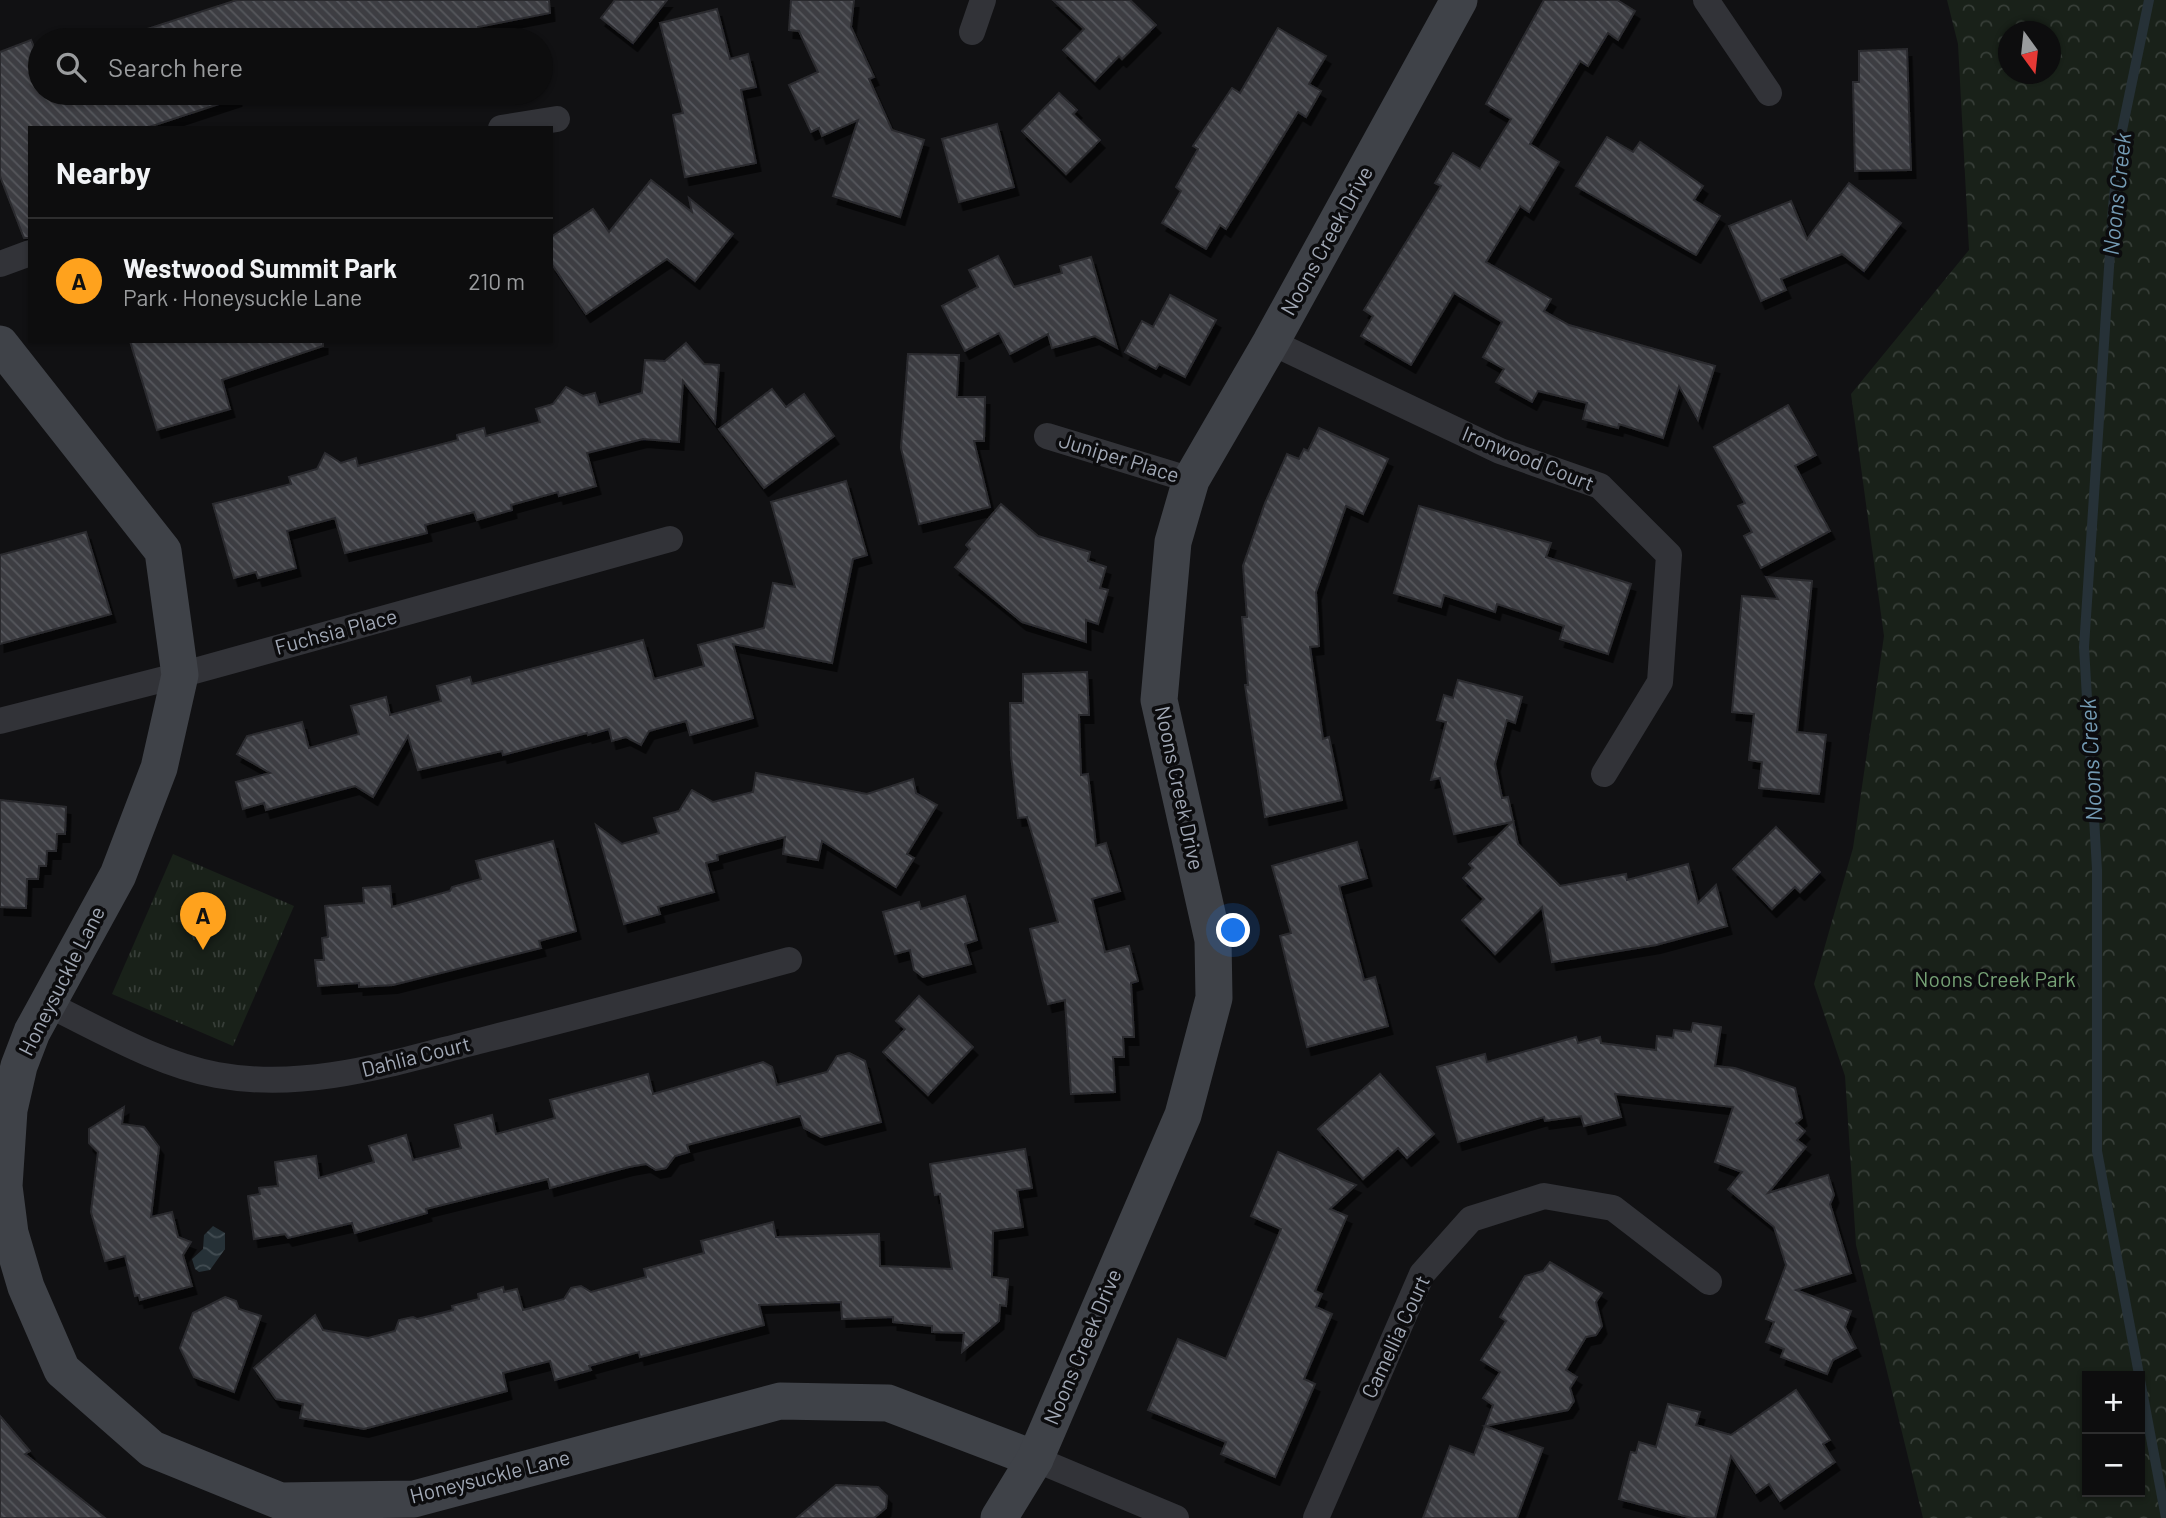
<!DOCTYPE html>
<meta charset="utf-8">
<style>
:root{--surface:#0d0d0e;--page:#161617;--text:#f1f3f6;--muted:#9a9c9e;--line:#2d2d2e;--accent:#ffa21d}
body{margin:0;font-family:Barlow,sans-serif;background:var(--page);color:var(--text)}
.controls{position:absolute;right:21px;bottom:21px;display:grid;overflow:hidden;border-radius:0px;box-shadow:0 2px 5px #0004}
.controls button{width:63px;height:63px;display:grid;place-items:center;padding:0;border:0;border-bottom:2px solid var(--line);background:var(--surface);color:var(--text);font:35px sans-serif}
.compass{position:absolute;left:1998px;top:21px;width:63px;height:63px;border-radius:50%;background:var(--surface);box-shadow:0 2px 5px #0004;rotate:165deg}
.you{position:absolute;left:1234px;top:931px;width:24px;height:24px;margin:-18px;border:5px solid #fff;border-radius:50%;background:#1a73e8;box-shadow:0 0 0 10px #1a73e833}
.badge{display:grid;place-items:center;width:46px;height:46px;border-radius:50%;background:var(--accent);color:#111;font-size:23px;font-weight:700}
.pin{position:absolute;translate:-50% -58px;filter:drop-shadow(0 2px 4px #0008)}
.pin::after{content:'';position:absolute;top:37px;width:24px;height:21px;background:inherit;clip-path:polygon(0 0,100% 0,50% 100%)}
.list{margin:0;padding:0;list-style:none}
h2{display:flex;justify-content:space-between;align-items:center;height:91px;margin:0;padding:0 28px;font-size:30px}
h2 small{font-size:23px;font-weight:400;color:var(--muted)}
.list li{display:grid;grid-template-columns:46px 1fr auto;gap:21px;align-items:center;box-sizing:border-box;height:126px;padding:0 28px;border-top:2px solid var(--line)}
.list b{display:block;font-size:26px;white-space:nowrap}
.list p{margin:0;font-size:23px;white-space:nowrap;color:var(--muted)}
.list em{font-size:23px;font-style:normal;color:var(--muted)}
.icon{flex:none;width:38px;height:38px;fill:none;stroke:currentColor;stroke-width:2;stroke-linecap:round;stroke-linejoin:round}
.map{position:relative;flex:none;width:2166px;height:1518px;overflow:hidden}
.search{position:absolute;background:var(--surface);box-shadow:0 2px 5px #0004;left:28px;top:28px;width:525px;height:77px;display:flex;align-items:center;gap:18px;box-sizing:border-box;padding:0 24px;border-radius:38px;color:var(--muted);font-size:26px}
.panel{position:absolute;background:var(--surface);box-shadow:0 2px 5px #0004;left:28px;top:126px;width:525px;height:217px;border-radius:0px}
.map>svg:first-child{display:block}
.forest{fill:url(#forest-crowns);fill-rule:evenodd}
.park{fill:url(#park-tufts)}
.water{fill:url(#water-waves)}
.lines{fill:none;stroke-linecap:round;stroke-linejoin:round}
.stream{stroke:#263137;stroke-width:10}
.building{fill:url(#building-back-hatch);stroke:#2b2b2f;stroke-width:2;filter:url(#shadow)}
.street{stroke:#323338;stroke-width:26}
.secondary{stroke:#3f4248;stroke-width:37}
.labels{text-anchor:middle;stroke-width:7;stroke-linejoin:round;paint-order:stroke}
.street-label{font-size:21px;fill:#a1a8b5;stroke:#0c0c0e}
.park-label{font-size:21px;fill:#76a276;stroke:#0c0c0e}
.water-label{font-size:23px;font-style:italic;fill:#749bb4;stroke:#0c0c0e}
</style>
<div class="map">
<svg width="2166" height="1518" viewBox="0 0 2166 1518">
<defs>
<pattern id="forest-crowns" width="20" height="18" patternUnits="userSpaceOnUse" patternTransform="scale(1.75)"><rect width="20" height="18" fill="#192119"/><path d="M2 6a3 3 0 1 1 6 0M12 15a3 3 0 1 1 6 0" fill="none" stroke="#373e38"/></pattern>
<pattern id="park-tufts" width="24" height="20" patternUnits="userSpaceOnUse" patternTransform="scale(1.75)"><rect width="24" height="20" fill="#192119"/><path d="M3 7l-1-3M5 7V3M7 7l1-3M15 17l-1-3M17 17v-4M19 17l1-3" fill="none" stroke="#373e38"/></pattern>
<pattern id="water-waves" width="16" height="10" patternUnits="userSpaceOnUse" patternTransform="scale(1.75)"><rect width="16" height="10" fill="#263137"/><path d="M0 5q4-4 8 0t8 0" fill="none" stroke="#424c52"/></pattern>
<pattern id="building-back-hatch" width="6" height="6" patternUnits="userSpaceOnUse" patternTransform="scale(1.75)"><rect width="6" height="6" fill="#3d3e43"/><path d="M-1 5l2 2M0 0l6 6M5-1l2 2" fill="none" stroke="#56575c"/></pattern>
<filter id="shadow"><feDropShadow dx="4.5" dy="8" stdDeviation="0" flood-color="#0009"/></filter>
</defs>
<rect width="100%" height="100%" fill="#111113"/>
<!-- forest -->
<path class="forest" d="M 1947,0 L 2166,0 L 2166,1518 L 1923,1518 L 1856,1245 L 1845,1076 L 1814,984 L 1853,848 L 1884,636 L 1851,394 L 1969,250 L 1958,44 ZM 2008,32 L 2050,32 L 2050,74 L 2008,74 ZM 2087,1376 L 2140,1376 L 2140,1492 L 2087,1492 Z"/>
<!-- park -->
<polygon class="park" points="173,854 294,906 233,1046 112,994"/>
<!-- water -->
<polygon class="water" points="213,1226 225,1233 225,1249 210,1270 199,1272 195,1269 192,1259 203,1249 204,1235"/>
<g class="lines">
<!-- stream -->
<polyline class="stream" points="2149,0 2120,140 2113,207 2084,647 2097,869 2097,1151 2166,1518"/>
</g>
<!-- building -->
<g class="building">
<polygon points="237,0 549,0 550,13 478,27 482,40 130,40 129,35"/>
<polygon points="615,0 667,0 633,43 601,18"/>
<polygon points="791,0 854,0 851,27 874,77 869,79 892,130 924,140 900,217 833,196 858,120 822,136 819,128 811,132 789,85 818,72 799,31 789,30"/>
<polygon points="1053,0 1130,0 1156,25 1122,59 1119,56 1095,81 1063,50 1084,29"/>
<polygon points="1544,0 1617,0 1635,11 1618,40 1608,33 1588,66 1580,61 1530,144 1559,162 1529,212 1520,206 1486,262 1551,299 1544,311 1569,325 1715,366 1698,420 1679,386 1663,438 1619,424 1618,428 1583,419 1587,403 1538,391 1532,402 1496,382 1504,369 1483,357 1502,322 1454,293 1411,365 1361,336 1373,316 1364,310 1441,186 1435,183 1453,153 1480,169 1511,119 1486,104"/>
<polygon points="717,9 730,59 748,54 756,87 741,90 756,163 685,177 673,115 683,113 660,23"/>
<polygon points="1278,28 1326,56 1309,84 1321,91 1306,117 1298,112 1226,229 1220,225 1206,249 1162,223 1181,191 1176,187 1198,149 1193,146 1232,88 1240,93"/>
<polygon points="31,40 40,61 40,93 236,93 237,98 146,128 30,128 30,238 24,238 0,176 0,52"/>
<polygon points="1907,49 1911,170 1855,171 1853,82 1859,82 1859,51"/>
<polygon points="1059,93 1077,110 1073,114 1100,140 1066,174 1022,131"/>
<polygon points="997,124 1014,187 959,202 942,139"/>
<polygon points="1607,137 1633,152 1640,142 1703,186 1694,200 1720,216 1696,255 1576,186"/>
<polygon points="651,180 692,212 689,198 733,234 695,281 667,259 586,314 551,263 551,237 593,209 609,232"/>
<polygon points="1849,183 1901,223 1864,271 1842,254 1781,279 1786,290 1761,301 1729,226 1791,201 1807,239"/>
<polygon points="998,256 1014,287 1062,273 1060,266 1091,257 1117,348 1095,336 1052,348 1048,334 1010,354 999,333 965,351 942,306 978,287 969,270"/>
<polygon points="1170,295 1216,320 1185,377 1159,364 1156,369 1125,352 1142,321 1153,327"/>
<polygon points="130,341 323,341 323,346 222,380 230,409 157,430"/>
<polygon points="686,343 704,364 719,365 715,423 683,381 679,442 643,439 587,453 596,486 559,496 558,492 511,505 512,510 477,520 474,512 425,525 427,533 345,553 335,518 287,531 296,568 258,578 256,572 234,578 213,504 291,484 289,477 317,469 325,453 341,463 356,458 358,466 458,440 457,435 484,428 486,436 540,422 536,409 553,404 566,387 583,396 595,393 599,405 642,393 645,360 665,361"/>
<polygon points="908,354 959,355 957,397 985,397 984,441 974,441 990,507 919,524 901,448"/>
<polygon points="772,389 786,407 804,394 834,436 764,488 719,429"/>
<polygon points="1788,405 1816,455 1795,466 1830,531 1761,568 1744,536 1752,532 1738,506 1745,503 1714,447"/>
<polygon points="1319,428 1388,459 1363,514 1346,506 1316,592 1319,646 1310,647 1323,739 1329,737 1342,800 1265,817 1245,685 1248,685 1242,617 1247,617 1243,566 1265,503 1287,454 1299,459 1304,449 1308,451"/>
<polygon points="846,481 867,555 853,559 832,663 733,644 753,718 690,735 686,721 649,731 641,745 626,737 612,741 609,729 588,735 587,733 503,755 502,751 418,770 408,736 373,797 355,786 266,810 264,803 243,809 236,782 270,773 237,754 247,736 302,722 309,748 359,734 351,706 386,697 390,715 441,701 437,686 470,677 472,684 643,640 654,679 704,666 698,645 764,628 773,583 795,587 771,502"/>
<polygon points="1001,504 1038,536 1090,552 1088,561 1106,567 1100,588 1108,590 1098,624 1086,620 1086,642 1022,622 955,567 970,549 966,545"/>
<polygon points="1419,506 1551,543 1546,557 1631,584 1608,654 1560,639 1564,626 1497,604 1495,612 1444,595 1441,607 1394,593"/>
<polygon points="86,532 111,614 0,644 0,555"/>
<polygon points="1766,577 1812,581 1797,732 1826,735 1819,794 1759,788 1762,762 1749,760 1754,714 1732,712 1742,596 1778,599"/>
<polygon points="1087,672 1089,715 1079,715 1081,775 1088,774 1096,846 1106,843 1120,891 1092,899 1105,952 1129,946 1138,981 1131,983 1134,1037 1123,1037 1124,1057 1113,1057 1115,1092 1071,1094 1065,1000 1048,1004 1030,929 1058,922 1027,817 1018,818 1011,755 1010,703 1023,703 1023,674"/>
<polygon points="1458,680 1522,697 1515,723 1507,720 1495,764 1502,798 1508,797 1518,844 1560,886 1626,874 1627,880 1688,864 1698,903 1716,885 1727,926 1656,945 1552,962 1542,907 1495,954 1462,920 1484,899 1463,878 1473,868 1469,864 1512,822 1454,834 1440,778 1431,780 1446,722 1437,720 1444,695 1453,698"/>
<polygon points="756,773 867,794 913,779 916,793 937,805 907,854 914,858 896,887 822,841 818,860 783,854 785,837 717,855 718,860 706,863 714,892 658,907 660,914 624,924 596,825 622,844 659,833 654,818 679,811 692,790 713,802 753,792"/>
<polygon points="0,800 66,807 65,834 57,834 56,851 47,851 46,866 39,866 38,879 27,879 26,908 0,907"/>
<polygon points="1776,827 1820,872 1800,892 1795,887 1772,909 1733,869"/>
<polygon points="553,841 576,931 539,941 541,948 393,985 359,987 359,983 318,986 315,960 324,960 322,938 328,937 325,906 364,903 363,888 390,886 392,907 450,891 452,887 481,879 476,861"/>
<polygon points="1357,842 1367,878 1339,886 1364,980 1375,977 1388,1026 1307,1047 1280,936 1291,933 1272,866"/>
<polygon points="965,896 977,940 965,944 971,964 923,977 914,970 910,950 895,954 883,912 919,902 921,909"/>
<polygon points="919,996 973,1047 928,1095 883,1052 905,1029 896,1021"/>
<polygon points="1693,1023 1721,1027 1715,1066 1735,1068 1795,1088 1802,1118 1796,1123 1805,1131 1797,1140 1806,1147 1768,1193 1828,1175 1834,1195 1830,1204 1851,1273 1796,1290 1851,1311 1845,1327 1856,1348 1833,1360 1827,1374 1781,1357 1784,1349 1766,1342 1774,1322 1766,1319 1786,1265 1774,1227 1728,1189 1742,1172 1715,1162 1733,1107 1615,1094 1621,1117 1584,1126 1581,1116 1545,1121 1544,1117 1458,1142 1437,1067 1485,1054 1487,1062 1576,1037 1578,1043 1600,1037 1601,1043 1656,1050 1657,1036 1673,1038 1674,1030 1691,1032"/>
<polygon points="849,1053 865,1061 881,1122 821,1137 804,1128 800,1116 687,1145 689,1152 675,1156 666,1168 656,1170 646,1164 629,1167 550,1188 548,1179 426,1209 427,1213 355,1233 352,1223 288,1238 285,1234 254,1239 248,1196 260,1194 259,1188 278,1186 275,1162 316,1156 319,1178 374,1162 369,1146 406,1135 413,1160 461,1148 455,1125 492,1115 496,1134 555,1118 550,1100 648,1074 653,1094 763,1062 772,1067 777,1085 827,1072 837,1056"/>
<polygon points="1380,1074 1434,1134 1407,1158 1398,1148 1363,1179 1318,1129"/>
<polygon points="124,1107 122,1124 144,1127 159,1147 151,1217 172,1212 178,1237 191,1242 183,1255 192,1286 140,1300 139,1295 135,1296 125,1256 105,1261 91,1212 98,1152 89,1143 89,1129"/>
<polygon points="1025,1149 1032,1188 1017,1190 1023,1227 993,1231 992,1277 1008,1279 1006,1306 1000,1305 999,1321 962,1352 964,1333 932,1332 932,1326 893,1322 893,1317 842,1319 841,1302 759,1305 764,1325 640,1357 639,1352 589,1366 591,1370 555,1380 550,1361 503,1373 507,1391 364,1429 300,1418 303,1404 276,1399 254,1368 315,1315 323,1330 368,1338 395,1331 399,1320 413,1317 417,1319 453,1310 452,1306 479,1299 478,1294 503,1287 504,1292 517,1289 523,1310 564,1299 571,1288 581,1286 591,1292 646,1277 644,1269 704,1253 701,1241 773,1222 776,1237 879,1234 880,1266 952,1269 940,1194 935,1195 930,1164"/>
<polygon points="1278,1152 1356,1185 1330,1209 1347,1216 1315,1291 1322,1294 1316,1307 1332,1314 1304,1379 1315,1384 1275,1477 1221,1454 1226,1442 1148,1410 1178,1339 1226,1359 1281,1229 1251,1216"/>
<polygon points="1550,1262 1602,1293 1596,1302 1602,1326 1596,1335 1586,1337 1566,1370 1577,1377 1570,1388 1574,1401 1568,1410 1485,1426 1543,1448 1517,1518 1423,1518 1450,1446 1474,1455 1493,1405 1483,1398 1500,1372 1481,1360 1506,1321 1500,1317 1525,1276 1543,1271"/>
<polygon points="225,1297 236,1301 239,1309 261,1316 234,1392 194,1377 180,1348 193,1313"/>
<polygon points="1796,1390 1830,1440 1823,1444 1835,1462 1780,1501 1769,1484 1756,1493 1731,1456 1715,1518 1692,1518 1619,1499 1631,1452 1636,1453 1639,1442 1656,1447 1668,1404 1700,1412 1696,1425 1731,1435"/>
<polygon points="0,1416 30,1451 25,1454 105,1518 0,1518"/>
<polygon points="836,1485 878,1487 887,1496 886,1508 874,1518 797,1518"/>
</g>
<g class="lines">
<!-- street -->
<g class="street">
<polyline points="1706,0 1769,93"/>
<polyline points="972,32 983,0"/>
<polyline points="501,128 557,119"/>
<polyline points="0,264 30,253"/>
<polyline points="1271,342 1500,451 1600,486 1669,555 1660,682 1604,774"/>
<polyline points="1047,436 1191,480"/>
<polyline points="0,721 180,675 670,539"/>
<path d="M 47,1004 C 101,1030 158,1064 217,1075 C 310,1092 398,1061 487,1039 C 588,1014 689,987 789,960"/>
<polyline points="1035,1459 1176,1518"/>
<polyline points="1316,1518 1422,1274 1471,1219 1544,1196 1613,1208 1709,1282"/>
</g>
<!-- secondary -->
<g class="secondary">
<polyline points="0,344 163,551 180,675 159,768 118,875 32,1032 19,1066 9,1110 4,1186 10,1233 26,1287 62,1370 152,1449 280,1501 414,1499 780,1401 888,1403 1035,1459"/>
<polyline points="999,1518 1035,1459 1183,1115 1214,998 1213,940 1159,700 1173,542 1191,480 1271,342 1459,0"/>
</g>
</g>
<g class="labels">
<!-- street labels -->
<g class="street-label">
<text transform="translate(1327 241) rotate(-61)" y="7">Noons Creek Drive</text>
<text transform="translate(1119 458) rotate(17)" y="7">Juniper Place</text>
<text transform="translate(1528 459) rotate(22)" y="7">Ironwood Court</text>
<text transform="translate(336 632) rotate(-15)" y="7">Fuchsia Place</text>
<text transform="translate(1179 788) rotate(78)" y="7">Noons Creek Drive</text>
<text transform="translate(62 981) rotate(-63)" y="7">Honeysuckle Lane</text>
<text transform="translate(416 1057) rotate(-14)" y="7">Dahlia Court</text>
<text transform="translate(1396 1337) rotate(-65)" y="7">Camellia Court</text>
<text transform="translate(1083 1347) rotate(-67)" y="7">Noons Creek Drive</text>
<text transform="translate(490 1477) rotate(-14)" y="7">Honeysuckle Lane</text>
</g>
<!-- park labels -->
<g class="park-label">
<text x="1995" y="987">Noons Creek Park</text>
</g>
<!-- water labels -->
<g class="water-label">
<text transform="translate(2117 194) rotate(-84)" y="8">Noons Creek</text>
<text transform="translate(2091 760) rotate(-93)" y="8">Noons Creek</text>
</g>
</g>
</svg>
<div class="controls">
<button>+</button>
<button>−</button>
</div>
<svg class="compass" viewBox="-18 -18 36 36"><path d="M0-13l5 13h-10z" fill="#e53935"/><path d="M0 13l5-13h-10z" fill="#9a9c9e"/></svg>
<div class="you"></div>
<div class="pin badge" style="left:203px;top:950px">A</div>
<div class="search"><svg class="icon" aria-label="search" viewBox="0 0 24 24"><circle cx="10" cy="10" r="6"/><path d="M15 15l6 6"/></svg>Search here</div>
<section class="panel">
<h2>Nearby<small></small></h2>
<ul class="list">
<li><span class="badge">A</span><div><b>Westwood Summit Park</b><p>Park · Honeysuckle Lane</p></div><em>210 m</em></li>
</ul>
</section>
</div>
